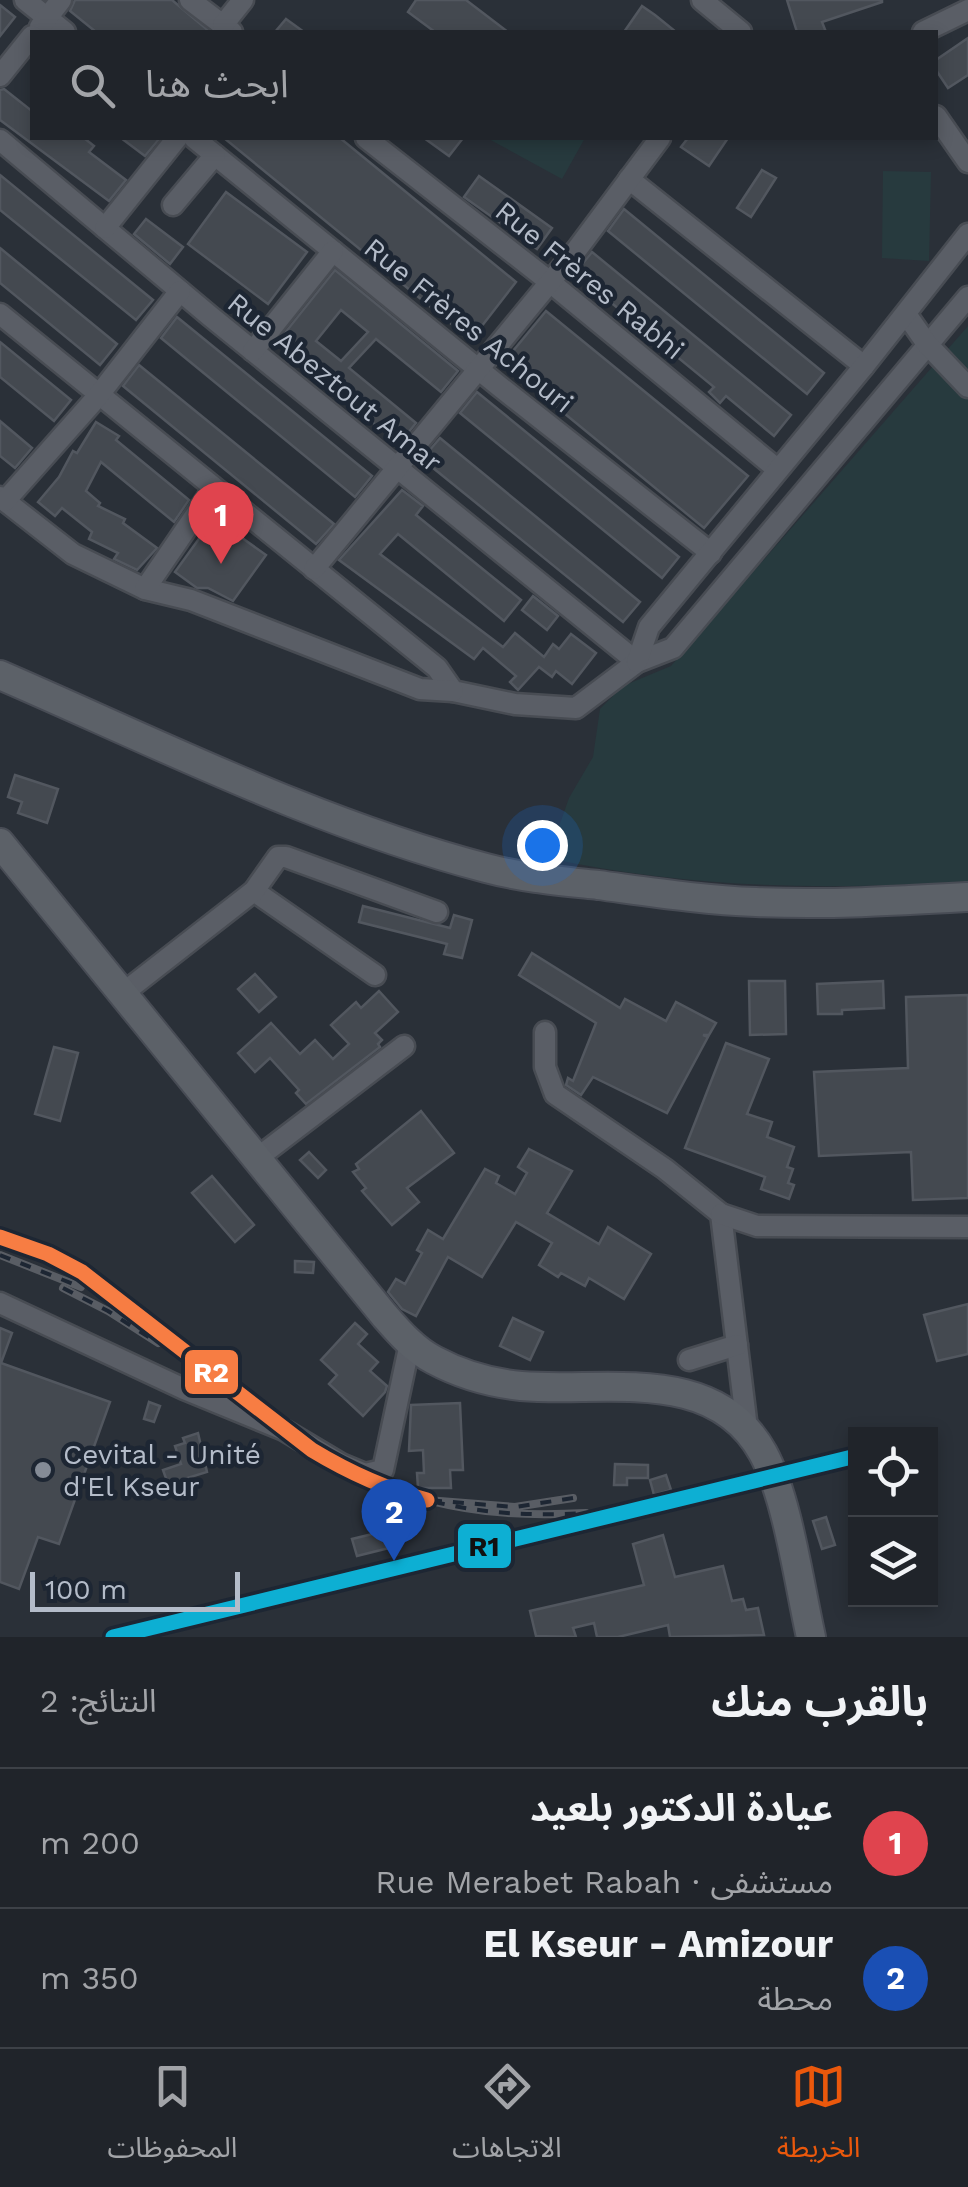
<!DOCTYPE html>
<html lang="ar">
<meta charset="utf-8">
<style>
:root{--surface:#20242a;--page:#2d3036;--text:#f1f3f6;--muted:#a2a4a8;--line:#3d4147;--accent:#ea580c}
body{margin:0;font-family:"Work Sans","Noto Sans Arabic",sans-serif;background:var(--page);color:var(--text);direction:rtl}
.controls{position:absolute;right:30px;bottom:30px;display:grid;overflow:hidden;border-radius:0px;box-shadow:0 5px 15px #0003}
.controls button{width:90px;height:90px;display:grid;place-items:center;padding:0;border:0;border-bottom:2px solid var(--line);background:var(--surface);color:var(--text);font:50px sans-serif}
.scale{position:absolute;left:30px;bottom:25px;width:210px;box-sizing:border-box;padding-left:10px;border:5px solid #b4bcc9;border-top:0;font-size:28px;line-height:35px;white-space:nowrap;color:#b4bcc9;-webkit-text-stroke:8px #1d2633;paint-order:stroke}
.you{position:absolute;left:542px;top:845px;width:35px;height:35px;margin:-25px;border:8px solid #fff;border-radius:50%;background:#1a73e8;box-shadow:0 0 0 15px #1a73e833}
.badge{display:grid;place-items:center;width:65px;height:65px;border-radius:50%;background:var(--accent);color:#fff;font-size:32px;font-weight:700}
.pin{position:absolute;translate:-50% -82px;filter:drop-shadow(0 2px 5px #0008)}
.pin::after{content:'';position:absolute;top:52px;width:35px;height:30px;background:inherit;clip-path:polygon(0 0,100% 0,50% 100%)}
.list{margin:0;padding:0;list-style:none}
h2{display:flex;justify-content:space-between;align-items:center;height:130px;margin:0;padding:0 40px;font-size:42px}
h2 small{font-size:32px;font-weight:400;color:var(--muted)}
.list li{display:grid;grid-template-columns:65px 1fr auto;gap:30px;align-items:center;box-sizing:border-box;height:140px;padding:0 40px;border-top:2px solid var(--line)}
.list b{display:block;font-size:38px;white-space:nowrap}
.list p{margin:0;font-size:32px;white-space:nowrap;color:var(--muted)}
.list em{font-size:32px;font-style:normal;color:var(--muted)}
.icon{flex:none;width:55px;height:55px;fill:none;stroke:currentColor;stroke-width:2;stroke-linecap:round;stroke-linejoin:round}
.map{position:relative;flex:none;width:968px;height:1637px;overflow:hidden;direction:ltr}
.search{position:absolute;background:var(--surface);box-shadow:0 5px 15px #0003;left:30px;right:30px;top:30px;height:110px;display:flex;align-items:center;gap:25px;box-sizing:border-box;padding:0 35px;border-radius:0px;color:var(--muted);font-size:38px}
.sheet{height:410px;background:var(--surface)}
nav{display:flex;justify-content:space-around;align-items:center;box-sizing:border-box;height:140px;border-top:2px solid var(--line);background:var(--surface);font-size:28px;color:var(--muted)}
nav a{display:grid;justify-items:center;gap:5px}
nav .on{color:var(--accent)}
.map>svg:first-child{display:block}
.green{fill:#273a3e}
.building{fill:#444950;stroke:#52575f;stroke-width:2.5;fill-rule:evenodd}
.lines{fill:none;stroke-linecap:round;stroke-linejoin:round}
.minor-casing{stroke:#484c53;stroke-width:25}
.major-casing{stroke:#484c55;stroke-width:32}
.minor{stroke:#5a5e66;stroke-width:20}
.major{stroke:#5c6168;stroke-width:28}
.rail-casing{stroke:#595d64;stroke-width:8}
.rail{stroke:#1d2633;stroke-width:4;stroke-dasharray:11;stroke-linecap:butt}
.rail-1-casing{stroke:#1d2633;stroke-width:22}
.rail-2-casing{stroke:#1d2633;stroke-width:22}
.rail-1{stroke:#0dafd3;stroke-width:15}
.rail-2{stroke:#f77d43;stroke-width:15}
.poi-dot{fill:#848b96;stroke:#1d2633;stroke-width:4}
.labels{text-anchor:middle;stroke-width:9;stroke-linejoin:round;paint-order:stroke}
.street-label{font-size:28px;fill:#b4bcc9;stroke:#1d2633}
.poi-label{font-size:28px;fill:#b4bcc9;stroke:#1d2633;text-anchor:start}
.line-badge{stroke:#1d2633;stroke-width:4}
.badge-label{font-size:28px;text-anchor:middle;font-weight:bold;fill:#fff}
.pale-badge-label{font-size:28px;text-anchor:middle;font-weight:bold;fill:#111}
</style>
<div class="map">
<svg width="968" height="1637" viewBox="0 0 968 1637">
<rect width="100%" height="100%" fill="#2a3038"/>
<!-- green -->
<g class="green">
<polygon points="487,138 585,138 562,179"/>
<polygon points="883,171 931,172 929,261 882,258"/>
<path d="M 968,326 L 968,881 C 828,891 685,888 548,858 L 569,798 L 593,757 L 600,709 L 623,686 L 671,666 Z"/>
</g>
<!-- building -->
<g class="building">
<polygon points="75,0 172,0 210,32 96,32 70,11"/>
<polygon points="416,0 466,0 508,32 435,32 408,12"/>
<polygon points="787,0 882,0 882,2 822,22 826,32 797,32"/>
<polygon points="0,5 15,17 0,36"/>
<polygon points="642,6 655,15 676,32 624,32"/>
<polygon points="286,19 304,32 275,32"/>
<polygon points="968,38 968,75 948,88 936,70 936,60"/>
<polygon points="4,89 32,111 32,138 84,138 94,146 89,152 126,180 109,201 0,120 0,90"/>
<polygon points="121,138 160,138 145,156"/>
<polygon points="224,138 340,138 516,282 471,340"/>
<polygon points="424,138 463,138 449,156"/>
<polygon points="688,138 728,138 709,166 681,147"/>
<polygon points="762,170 776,178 751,217 737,208"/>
<polygon points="0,175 153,300 136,320 0,210"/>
<polygon points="479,176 552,228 537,249 464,197"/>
<polygon points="226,192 307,252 268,304 188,244"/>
<polygon points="624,209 824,373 807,394 608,231"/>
<polygon points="146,219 183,247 170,264 134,234"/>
<polygon points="0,248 117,344 100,365 0,283"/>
<polygon points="592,252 791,415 774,436 726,396 720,403 709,392 714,387 575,273"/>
<path d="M 335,270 L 458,371 L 441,392 L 376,339 L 349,368 L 416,423 L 399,444 L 276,344 ZM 341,310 L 368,332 L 341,361 L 316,341 Z"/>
<polygon points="546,311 748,476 704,528 503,363"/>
<polygon points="177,317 372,476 355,497 161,338"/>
<polygon points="0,342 71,400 54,421 0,377"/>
<polygon points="139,365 334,524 316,544 123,386"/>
<polygon points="477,392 679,557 662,578 460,413"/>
<polygon points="0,421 32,448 15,468 0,456"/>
<polygon points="96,422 119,436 116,440 189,500 174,522 101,462 86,491 100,503 98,506 125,519 123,523 157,548 137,570 114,559 118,553 89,539 92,532 62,508 55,516 38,502 59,477 73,451 77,453"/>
<polygon points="440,438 640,602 623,622 422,459"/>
<polygon points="402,490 423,506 416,515 521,600 504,621 398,534 380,554 503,647 515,633 544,657 553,644 559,649 571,634 596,653 572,684 556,671 552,677 539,667 518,690 510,682 516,676 483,648 474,659 339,560"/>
<polygon points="214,518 266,555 233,601 208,588 197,588 175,572"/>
<polygon points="533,596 558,616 547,630 522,610"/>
<polygon points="15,775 58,789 47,823 18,813 22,802 8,797"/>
<polygon points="363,906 450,928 454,915 472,920 462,958 444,954 447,944 359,922"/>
<polygon points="532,953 620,1008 625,999 666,1021 676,1002 716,1023 709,1035 703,1035 708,1037 667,1113 593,1077 581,1095 566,1085 568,1078 573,1081 596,1023 519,975"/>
<polygon points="255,974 276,997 259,1012 238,989"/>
<polygon points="749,981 785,981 786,1034 750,1035"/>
<polygon points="883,981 884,1008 842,1010 842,1014 818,1014 817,984"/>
<polygon points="379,991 398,1012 375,1033 382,1040 378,1044 380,1047 306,1104 296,1093 299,1090 270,1058 255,1072 238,1053 271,1023 300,1054 315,1040 333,1059 349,1044 331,1025 356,1002 361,1008"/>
<polygon points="968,995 968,1198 913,1200 911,1152 819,1156 814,1072 908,1068 906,997"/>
<polygon points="726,1043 769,1059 747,1114 772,1122 767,1137 794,1147 787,1167 793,1169 788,1183 794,1185 789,1199 761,1189 765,1177 685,1148"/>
<polygon points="54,1047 78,1053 60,1121 35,1114"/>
<polygon points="421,1111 454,1153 407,1188 419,1202 392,1225 362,1191 366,1188 353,1172 359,1169 356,1164"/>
<polygon points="529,1149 572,1171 547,1213 599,1244 608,1227 651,1254 624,1299 589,1278 585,1286 561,1273 558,1277 539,1265 552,1243 516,1222 482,1277 448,1257 416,1316 402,1309 388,1292 396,1279 405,1284 422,1253 417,1250 428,1230 443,1239 485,1169 499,1176 496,1183 515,1194 527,1173 518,1167"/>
<polygon points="309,1152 326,1170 318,1178 300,1160"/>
<polygon points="212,1176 254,1225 235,1242 192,1193"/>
<polygon points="295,1261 314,1262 313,1273 295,1272"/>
<polygon points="968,1304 968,1354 937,1361 924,1315"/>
<polygon points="513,1318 543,1332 530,1360 500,1346"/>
<polygon points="355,1323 367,1334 358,1344 378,1362 370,1371 387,1386 385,1392 363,1416 329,1384 337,1375 321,1360"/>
<polygon points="0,1328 12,1333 1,1363 110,1402 59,1544 38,1537 19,1589 0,1582"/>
<polygon points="149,1402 160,1406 154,1422 144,1419"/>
<polygon points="460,1403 463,1470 450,1470 451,1488 418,1488 417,1473 424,1473 423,1450 409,1451 411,1405"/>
<polygon points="198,1433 207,1472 168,1484 163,1470 181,1464 175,1446 185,1443 183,1438"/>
<polygon points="615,1464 648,1465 648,1478 627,1478 627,1485 614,1485"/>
<polygon points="666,1475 671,1490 654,1495 650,1480"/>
<polygon points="826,1517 835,1545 822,1549 813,1521"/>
<polygon points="393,1529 397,1546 357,1556 352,1539"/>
<polygon points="663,1535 675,1577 723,1566 732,1601 743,1599 746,1610 758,1608 764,1635 670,1637 668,1625 618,1637 597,1637 594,1623 573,1628 576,1637 536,1636 530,1611 644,1585 633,1544"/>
</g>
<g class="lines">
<!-- minor casing -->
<g class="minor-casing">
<g id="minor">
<polyline points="25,0 65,32"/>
<polyline points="190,0 232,32"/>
<polyline points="702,0 741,32"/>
<polyline points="223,25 243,0"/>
<polyline points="40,27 61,0"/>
<polyline points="923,32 968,10"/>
<polyline points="0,76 32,36"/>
<polyline points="936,116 968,162"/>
<polyline points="194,138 499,386 711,553"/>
<polyline points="366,138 550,282 777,469"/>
<polyline points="0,140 210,316 637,662"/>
<polyline points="629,179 864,366"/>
<polyline points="173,205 215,155"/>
<polyline points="105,228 177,138"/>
<polyline points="0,314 437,668 453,691 515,704 576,708 637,662 673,648 968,297"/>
<polyline points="906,314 927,344 968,387"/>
<polyline points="253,351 333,251"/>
<polyline points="0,497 73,554 145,589 191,600 420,689 453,691"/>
<polyline points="5,501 98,396 180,291"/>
<polyline points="314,569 578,248 660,138"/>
<polyline points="145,589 214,488"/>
<polyline points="637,662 649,627 864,366 968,234"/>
<polyline points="254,891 375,975"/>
<polyline points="122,994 254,891 278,857 286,857 437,912"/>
<polyline points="545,1032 545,1067 555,1094 665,1169 721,1214 747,1428"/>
<polyline points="256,1159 404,1046"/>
<polyline points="721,1214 757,1226 968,1227"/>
<polyline points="0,1303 184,1389 284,1430 341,1464 365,1474 383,1470 410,1343"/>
<polyline points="689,1360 737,1345"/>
</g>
</g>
<!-- major casing -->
<g class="major-casing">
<g id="major">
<path d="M 0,675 C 159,744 318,824 486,868 C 523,878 560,881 598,885 C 651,892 703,900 756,902 C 827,905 897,901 968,897"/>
<path d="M 0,843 L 384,1315 C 398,1331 414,1350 434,1360 C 460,1374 492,1383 521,1386 C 605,1393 714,1364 763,1453 C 788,1499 799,1584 811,1637"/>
</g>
</g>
<!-- minor -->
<use href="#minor" class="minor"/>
<!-- major -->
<use href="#major" class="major"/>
<!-- rail casing -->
<g class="rail-casing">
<g id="rail">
<path d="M 0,1237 L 48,1254 L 82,1272 L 312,1450 C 350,1473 385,1489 427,1500"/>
<polyline points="0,1255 81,1287"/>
<polyline points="63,1288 108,1311 158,1343"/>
<path d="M 573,1498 L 515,1507 L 427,1500 C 483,1514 529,1516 586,1513"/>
</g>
</g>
<!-- rail -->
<use href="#rail" class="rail"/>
<!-- rail-1 casing -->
<g class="rail-1-casing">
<polyline id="rail-1" points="113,1637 856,1456"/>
</g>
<!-- rail-2 casing -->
<g class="rail-2-casing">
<path id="rail-2" d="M 0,1237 L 48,1254 L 82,1272 L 312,1450 C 350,1473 385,1489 427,1500"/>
</g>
<!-- rail-1 -->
<use href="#rail-1" class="rail-1"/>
<!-- rail-2 -->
<use href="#rail-2" class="rail-2"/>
</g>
<!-- markers -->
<circle class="poi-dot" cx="43" cy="1470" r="10"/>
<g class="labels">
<!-- street labels -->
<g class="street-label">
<text transform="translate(590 280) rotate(39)" y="10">Rue Frères Rabhi</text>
<text transform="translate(469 325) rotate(39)" y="10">Rue Frères Achouri</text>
<text transform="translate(335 382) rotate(39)" y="10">Rue Abeztout Amar</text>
</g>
<!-- poi labels -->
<g class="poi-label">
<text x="63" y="1464">Cevital - Unité<tspan x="63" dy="32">d'El Kseur</tspan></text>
</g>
</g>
<g class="line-badge">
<rect x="183" y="1348" width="57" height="48" rx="10" fill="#f77d43"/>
<rect x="456" y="1522" width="57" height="48" rx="10" fill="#0dafd3"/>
</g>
<g class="badge-label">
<text x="211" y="1382">R2</text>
</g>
<g class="pale-badge-label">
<text x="484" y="1556">R1</text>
</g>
</svg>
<div class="controls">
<button><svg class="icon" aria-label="locate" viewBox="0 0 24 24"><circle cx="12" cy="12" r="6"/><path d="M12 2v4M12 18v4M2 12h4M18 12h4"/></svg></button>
<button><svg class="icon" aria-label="layers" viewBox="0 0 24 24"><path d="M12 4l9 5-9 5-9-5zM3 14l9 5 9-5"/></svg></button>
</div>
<div class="scale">100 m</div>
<div class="you"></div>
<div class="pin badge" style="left:221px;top:564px;background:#e0444e">1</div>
<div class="pin badge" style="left:394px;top:1561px;background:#1a4fb4">2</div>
<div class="search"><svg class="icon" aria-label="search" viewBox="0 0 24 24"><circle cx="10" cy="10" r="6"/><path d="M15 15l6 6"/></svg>ابحث هنا</div>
</div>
<section class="sheet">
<h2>بالقرب منك<small>النتائج: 2</small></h2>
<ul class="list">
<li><span class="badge" style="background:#e0444e">1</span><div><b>عيادة الدكتور بلعيد</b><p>مستشفى · Rue Merabet Rabah</p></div><em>200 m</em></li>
<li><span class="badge" style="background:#1a4fb4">2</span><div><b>El Kseur - Amizour</b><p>محطة</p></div><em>350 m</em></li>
</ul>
</section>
<nav>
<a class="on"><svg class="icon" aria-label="map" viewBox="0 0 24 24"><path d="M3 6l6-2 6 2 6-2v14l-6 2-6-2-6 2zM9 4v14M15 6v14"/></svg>الخريطة</a>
<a><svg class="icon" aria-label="directions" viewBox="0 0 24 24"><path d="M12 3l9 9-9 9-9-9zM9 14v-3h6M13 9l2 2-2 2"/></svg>الاتجاهات</a>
<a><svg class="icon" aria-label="saved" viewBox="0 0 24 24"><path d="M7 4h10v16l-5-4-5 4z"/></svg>المحفوظات</a>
</nav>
